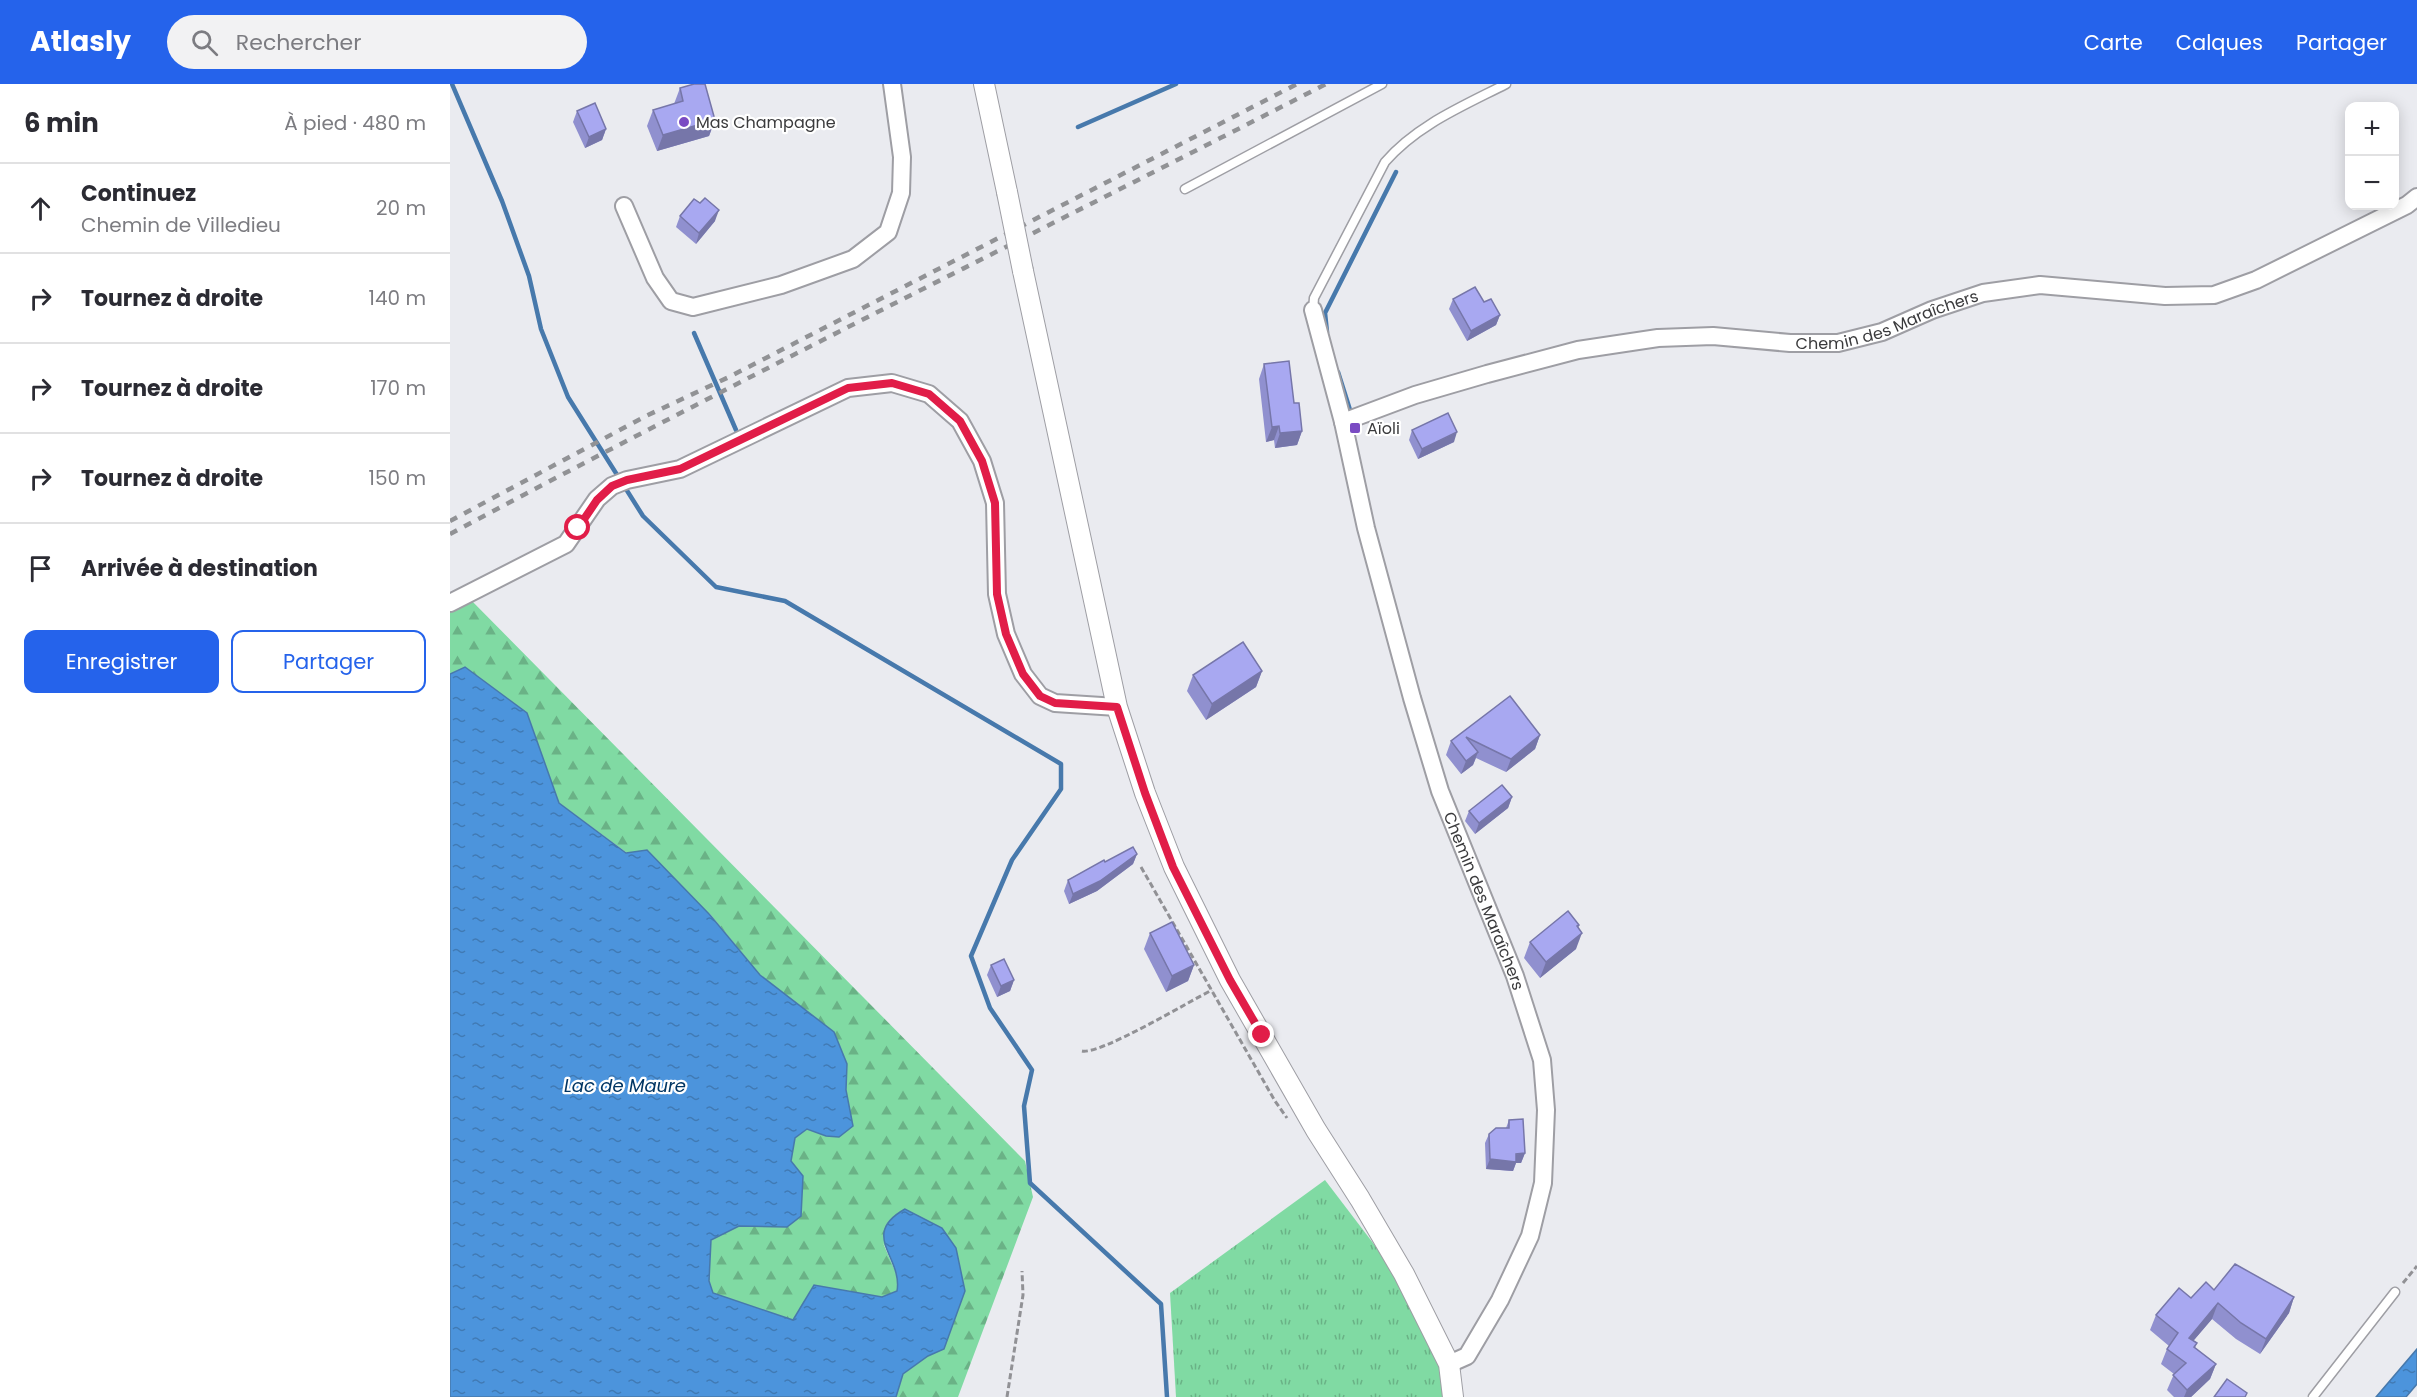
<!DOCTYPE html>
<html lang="fr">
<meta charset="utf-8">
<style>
:root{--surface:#fff;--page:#f2f2f3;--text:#2b2b33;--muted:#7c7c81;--line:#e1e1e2;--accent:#2563eb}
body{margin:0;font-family:Poppins,sans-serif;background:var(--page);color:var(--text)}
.controls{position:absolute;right:18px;top:18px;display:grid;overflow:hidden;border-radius:12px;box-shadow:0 3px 15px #0003}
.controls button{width:54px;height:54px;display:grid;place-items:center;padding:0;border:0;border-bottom:2px solid var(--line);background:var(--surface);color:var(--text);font:30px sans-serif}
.stop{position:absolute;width:18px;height:18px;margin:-14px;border:4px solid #e11d48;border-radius:50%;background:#fff}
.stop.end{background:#e11d48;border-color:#fff;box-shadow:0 2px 6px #0008}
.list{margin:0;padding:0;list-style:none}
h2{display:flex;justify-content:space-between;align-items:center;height:78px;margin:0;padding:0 24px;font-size:26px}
h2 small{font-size:20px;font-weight:400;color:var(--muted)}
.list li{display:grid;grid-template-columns:39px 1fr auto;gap:18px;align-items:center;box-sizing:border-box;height:90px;padding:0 24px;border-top:2px solid var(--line)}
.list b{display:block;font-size:22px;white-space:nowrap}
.list p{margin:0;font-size:20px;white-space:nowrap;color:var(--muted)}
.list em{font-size:20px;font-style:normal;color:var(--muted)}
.actions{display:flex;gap:12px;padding:18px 24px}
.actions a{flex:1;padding:14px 0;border:2px solid var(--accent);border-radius:12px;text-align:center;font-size:21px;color:var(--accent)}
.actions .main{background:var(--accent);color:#fff}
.icon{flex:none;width:33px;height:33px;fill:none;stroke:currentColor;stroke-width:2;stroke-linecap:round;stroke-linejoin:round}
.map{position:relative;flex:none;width:1967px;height:1313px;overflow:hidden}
header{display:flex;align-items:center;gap:36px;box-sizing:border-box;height:84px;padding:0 30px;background:var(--accent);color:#fff}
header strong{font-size:28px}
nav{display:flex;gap:33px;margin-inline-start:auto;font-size:21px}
.search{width:420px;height:54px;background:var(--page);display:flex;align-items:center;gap:15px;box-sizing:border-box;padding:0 21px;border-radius:33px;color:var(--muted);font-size:22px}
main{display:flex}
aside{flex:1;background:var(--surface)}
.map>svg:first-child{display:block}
.grass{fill:url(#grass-tufts)}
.forest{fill:url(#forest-firs)}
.water{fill:url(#water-ripples);stroke:#4779ac;stroke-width:1.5}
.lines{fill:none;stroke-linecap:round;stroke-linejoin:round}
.stream{stroke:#4779ac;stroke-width:4.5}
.service-casing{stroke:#9e9ea4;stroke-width:11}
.minor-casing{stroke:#9e9ea4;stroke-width:20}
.tertiary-casing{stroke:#9e9ea4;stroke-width:22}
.path{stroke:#919195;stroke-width:3;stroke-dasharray:6 3;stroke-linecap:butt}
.service{stroke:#fff;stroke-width:8}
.minor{stroke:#fff;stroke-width:16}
.tertiary{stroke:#fff;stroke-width:20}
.rail{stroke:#919295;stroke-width:4.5;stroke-dasharray:8 8;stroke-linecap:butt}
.tertiary-bridge-casing{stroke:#9e9ea4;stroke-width:22;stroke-linecap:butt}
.tertiary-bridge{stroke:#fff;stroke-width:20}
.wall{fill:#9090cf}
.shaded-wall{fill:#7676a9}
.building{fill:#a8a8f1;stroke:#7676a9;stroke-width:1.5}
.route{stroke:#e11d48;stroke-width:8}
.poi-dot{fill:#7a4bc3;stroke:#fff;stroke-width:2}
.labels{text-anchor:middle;stroke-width:4.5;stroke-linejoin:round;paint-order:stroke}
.poi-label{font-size:16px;fill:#3b3b3d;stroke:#fff;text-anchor:start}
.street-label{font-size:16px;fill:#3b3b3d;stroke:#fff}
.water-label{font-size:18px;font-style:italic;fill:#003563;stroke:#fff}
</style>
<header>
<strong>Atlasly</strong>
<div class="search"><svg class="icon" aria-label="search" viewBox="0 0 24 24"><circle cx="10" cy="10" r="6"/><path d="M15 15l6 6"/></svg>Rechercher</div>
<nav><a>Carte</a><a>Calques</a><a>Partager</a></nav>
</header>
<main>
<aside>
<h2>6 min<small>À pied · 480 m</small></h2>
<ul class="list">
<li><svg class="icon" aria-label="ahead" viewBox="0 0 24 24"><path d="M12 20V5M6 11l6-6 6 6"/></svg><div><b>Continuez</b><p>Chemin de Villedieu</p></div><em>20 m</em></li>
<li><svg class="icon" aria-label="right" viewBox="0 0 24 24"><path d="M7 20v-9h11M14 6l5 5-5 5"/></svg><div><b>Tournez à droite</b></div><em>140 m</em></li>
<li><svg class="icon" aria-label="right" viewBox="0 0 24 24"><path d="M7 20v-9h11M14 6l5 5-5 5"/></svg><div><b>Tournez à droite</b></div><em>170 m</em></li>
<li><svg class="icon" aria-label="right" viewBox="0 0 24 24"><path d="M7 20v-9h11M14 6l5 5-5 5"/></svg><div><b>Tournez à droite</b></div><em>150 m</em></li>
<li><svg class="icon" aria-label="arrive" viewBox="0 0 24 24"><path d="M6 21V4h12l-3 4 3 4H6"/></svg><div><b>Arrivée à destination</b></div></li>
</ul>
<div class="actions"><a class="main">Enregistrer</a><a>Partager</a></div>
</aside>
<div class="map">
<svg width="1967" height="1313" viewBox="0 0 1967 1313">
<defs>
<pattern id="grass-tufts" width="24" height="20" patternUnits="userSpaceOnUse" patternTransform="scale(1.5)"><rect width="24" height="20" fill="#80daa3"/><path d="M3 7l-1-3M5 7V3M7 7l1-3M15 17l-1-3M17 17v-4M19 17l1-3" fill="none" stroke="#6ab286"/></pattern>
<pattern id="forest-firs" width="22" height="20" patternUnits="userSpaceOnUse" patternTransform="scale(1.5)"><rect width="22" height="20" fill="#80daa3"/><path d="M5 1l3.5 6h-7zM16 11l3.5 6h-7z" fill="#6ab286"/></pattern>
<pattern id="water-ripples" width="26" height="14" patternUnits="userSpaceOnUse" patternTransform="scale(1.5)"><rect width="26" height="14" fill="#4c94dc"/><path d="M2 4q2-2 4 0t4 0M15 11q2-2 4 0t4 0" fill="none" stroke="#407ab4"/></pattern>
</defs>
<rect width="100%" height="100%" fill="#eaebf0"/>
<!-- grass -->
<polygon class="grass" points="875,1096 952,1197 993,1280 997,1313 726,1313 720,1209"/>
<!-- forest -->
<polygon class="forest" points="16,511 575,1077 583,1113 508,1313 446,1313 453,1290 478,1272 494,1264 433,1159 449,1196 447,1207 432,1213 364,1201 343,1236 262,1209 259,1197 261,1156 289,1142 337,1143 340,1077 345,1054 357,1045 376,1052 403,1042 396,1006 397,980 384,948 310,891 260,830 109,719 77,629 15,583 0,590 0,521"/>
<!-- water -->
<g class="water">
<path d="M 15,583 L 77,629 L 109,719 L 176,769 L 197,766 L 260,831 L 310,891 L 384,948 L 397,980 L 396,1006 L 403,1042 L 389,1053 L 376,1052 L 357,1045 L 345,1054 L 341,1077 L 353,1092 L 351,1132 L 337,1143 L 289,1142 L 261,1156 L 259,1197 L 263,1209 L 343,1236 L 364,1201 L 432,1213 L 447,1207 C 453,1173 409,1151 455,1125 L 492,1144 L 506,1164 L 515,1207 L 494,1265 L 478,1272 L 453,1290 L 446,1313 L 0,1313 L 0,590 Z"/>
<polygon points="1967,1265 1967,1300 1956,1313 1926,1313"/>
</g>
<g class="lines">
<!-- stream -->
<g class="stream">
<polyline points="2,0 52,117 79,192 91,245 118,313 193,432 266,503 335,517 611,680 611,705 562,776 521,872 540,924 582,986 574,1022 580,1099 711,1220 717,1313"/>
<polyline points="628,43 726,0"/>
<polyline points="877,248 875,229 946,88"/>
<polyline points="244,249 286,346"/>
<polyline points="888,288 900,326"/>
</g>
<!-- service casing -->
<g class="service-casing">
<g id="service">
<polyline points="735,105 932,0"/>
<path d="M 863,226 L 864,214 L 935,78 C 967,41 1013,22 1056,0"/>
<polyline points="1863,1313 1945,1208"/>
</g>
</g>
<!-- minor casing -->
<g class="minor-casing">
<g id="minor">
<polyline points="174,122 205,194 221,217 243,223 331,201 403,175 438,148 451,109 452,73 442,0"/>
<path id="s1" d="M 863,226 L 893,338 L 916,444 L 962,614 L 990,707 L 1065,892 L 1092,976 L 1096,1026 L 1093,1099 L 1080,1152 L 1050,1216 L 1017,1272 L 999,1280"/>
<path id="s2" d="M 893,338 L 965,311 L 1037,290 L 1128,266 L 1208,254 L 1263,252 L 1340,259 L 1388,259 L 1432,248 L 1482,226 L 1533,209 L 1590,201 L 1715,212 L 1764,211 L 1806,196 L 1957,121 L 1967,113"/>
<polyline points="0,519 116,460 147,415 162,402 177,396 230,385 398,304 442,299 479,310 510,337 532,377 545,419 547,510 556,550 573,590 590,612 605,619 667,623"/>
</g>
</g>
<!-- tertiary casing -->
<g class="tertiary-casing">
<g id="tertiary">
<polyline points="534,0 557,108"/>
<polyline points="573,187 667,623 695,709 724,783 780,896 866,1046 910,1115 954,1190 999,1280 1003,1313"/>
</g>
</g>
<!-- path -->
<g class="path">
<polyline points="691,783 825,1017 837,1034"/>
<path d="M 632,967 C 650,971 740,917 762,906"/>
<polyline points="1953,1199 1967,1182"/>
<polyline points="557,1313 573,1211 572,1187"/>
</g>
<!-- service -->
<use href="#service" class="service"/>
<!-- minor -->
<use href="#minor" class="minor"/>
<!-- tertiary -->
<use href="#tertiary" class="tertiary"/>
<!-- rail -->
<g class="rail">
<polyline points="0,437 196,332 279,293 847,0"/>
<path d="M 0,450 C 290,295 584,150 876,0"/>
</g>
<!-- tertiary-bridge casing -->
<g class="tertiary-bridge-casing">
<polyline id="tertiary-bridge" points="557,108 573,187"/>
</g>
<!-- tertiary-bridge -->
<use href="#tertiary-bridge" class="tertiary-bridge"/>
</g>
<!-- wall -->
<g class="wall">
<polygon points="230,4 265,36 259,52 207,67 197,42 203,26 224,20"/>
<polygon points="127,27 156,45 152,56 135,64 123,38"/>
<polygon points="230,132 265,137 246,160 226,143"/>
<polygon points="1003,215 1034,218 1050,231 1046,241 1017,257 999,225"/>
<polygon points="814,280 844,319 852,347 847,361 825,364 824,356 816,358 809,295"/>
<polygon points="962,346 1004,358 968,375 959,356"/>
<polygon points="812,587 806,603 756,636 737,607 743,591"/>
<polygon points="1060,612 1090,651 1085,665 1056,688 1026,674 1023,681 1011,690 996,671 1001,657"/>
<polygon points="1062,713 1058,724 1025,750 1015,737 1019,727"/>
<polygon points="687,770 683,780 647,807 619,820 614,807 618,796 655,778"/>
<polygon points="1129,841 1128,844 1126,865 1090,894 1074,874 1080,858"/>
<polygon points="700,849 744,881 738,897 716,908 694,865"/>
<polygon points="541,881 564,896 560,907 547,913 537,891"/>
<polygon points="1059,1036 1075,1069 1071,1079 1066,1079 1063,1087 1036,1085 1035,1059 1039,1050 1056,1044"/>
<polygon points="1764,1206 1844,1213 1839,1229 1810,1270 1786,1255 1762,1235 1743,1257 1747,1259 1745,1264 1766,1280 1760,1295 1741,1313 1724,1313 1717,1306 1724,1290 1711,1280 1717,1265 1719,1262 1700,1246 1706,1231 1741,1214"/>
</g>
<!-- shaded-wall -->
<g class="shaded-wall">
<polygon points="265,36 259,52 207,67 213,51"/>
<polygon points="156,45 152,56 135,64 139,53"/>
<polygon points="269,126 265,137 246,160 249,149"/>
<polygon points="1050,231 1046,241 1017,257 1021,247"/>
<polygon points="829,342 824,356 816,358 822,343"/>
<polygon points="852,347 847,361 825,364 830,349"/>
<polygon points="1007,348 1004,358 968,375 972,365"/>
<polygon points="812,587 806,603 756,636 762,620"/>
<polygon points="1090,651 1085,665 1056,688 1061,675"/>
<polygon points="1028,668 1023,681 1011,690 1016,677"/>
<polygon points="1062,713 1058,724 1025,750 1029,739"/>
<polygon points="687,770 683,780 647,807 619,820 623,810"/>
<polygon points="1129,841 1124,855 1132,849 1126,865 1090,894 1096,878"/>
<polygon points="744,881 738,897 716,908 722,892"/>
<polygon points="564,896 560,907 547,913 551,902"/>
<polygon points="1075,1069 1071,1079 1066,1079 1063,1087 1036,1085 1040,1075"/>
<polygon points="1844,1213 1839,1229 1810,1270 1816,1255"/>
<polygon points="1768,1219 1762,1235 1733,1269 1739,1254"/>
<polygon points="1766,1280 1760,1295 1741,1313 1734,1313 1737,1306"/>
</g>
<!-- building -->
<g class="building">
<polygon points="244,0 255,0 265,36 213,51 203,26 233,17 230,4"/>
<polygon points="145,19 156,45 139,53 127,27"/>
<polygon points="255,114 269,126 249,149 230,132 244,115 250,119"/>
<polygon points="1025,203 1034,218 1041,215 1050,231 1021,247 1003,215"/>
<polygon points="839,277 844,319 849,319 852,347 830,349 829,342 822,343 814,280"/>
<polygon points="998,329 1007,348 972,365 962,346"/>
<polygon points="793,558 812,587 762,620 743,591"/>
<polygon points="1060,612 1090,651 1061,675 1016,653 1028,668 1016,677 1001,657"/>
<polygon points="1052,701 1062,713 1029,739 1019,727"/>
<polygon points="683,763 687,770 650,797 623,810 618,796 654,776 655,778"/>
<polygon points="1118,827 1129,841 1127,842 1132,849 1096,878 1080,858"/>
<polygon points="722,838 744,881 722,892 700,849"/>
<polygon points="554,875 564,896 551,902 541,881"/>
<polygon points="1073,1035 1075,1069 1066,1070 1066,1078 1040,1075 1039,1050 1046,1044 1059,1044 1059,1036"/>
<polygon points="1785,1180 1844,1213 1816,1255 1791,1239 1768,1219 1739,1254 1747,1259 1744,1263 1766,1280 1737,1306 1723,1291 1736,1279 1717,1265 1728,1249 1706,1231 1729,1204 1741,1214 1756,1198 1764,1206"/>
<polygon points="1777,1295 1797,1309 1795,1313 1764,1313"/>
</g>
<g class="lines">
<!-- route -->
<polyline class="route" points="128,444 147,416 162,402 177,396 230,385 398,304 442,299 479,310 510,337 532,377 545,419 547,510 556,550 573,590 590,612 605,619 667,623 695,709 723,783 780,896 812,951"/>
</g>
<!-- markers -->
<g class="poi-dot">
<circle cx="234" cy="38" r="6"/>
<rect x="899" y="338" width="12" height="12" rx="3"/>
</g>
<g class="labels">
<!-- poi labels -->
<g class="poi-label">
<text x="246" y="44">Mas Champagne</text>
<text x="917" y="350">Aïoli</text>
</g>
<!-- street labels -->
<g class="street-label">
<text dy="6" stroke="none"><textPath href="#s2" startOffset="560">Chemin des Maraîchers</textPath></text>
<text dy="6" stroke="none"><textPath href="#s1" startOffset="616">Chemin des Maraîchers</textPath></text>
</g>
<!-- water labels -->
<g class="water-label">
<text x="175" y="1008">Lac de Maure</text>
</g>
</g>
</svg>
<div class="controls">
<button>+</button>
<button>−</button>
</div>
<div class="stop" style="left:128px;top:444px"></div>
<div class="stop end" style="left:812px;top:951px"></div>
</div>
</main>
